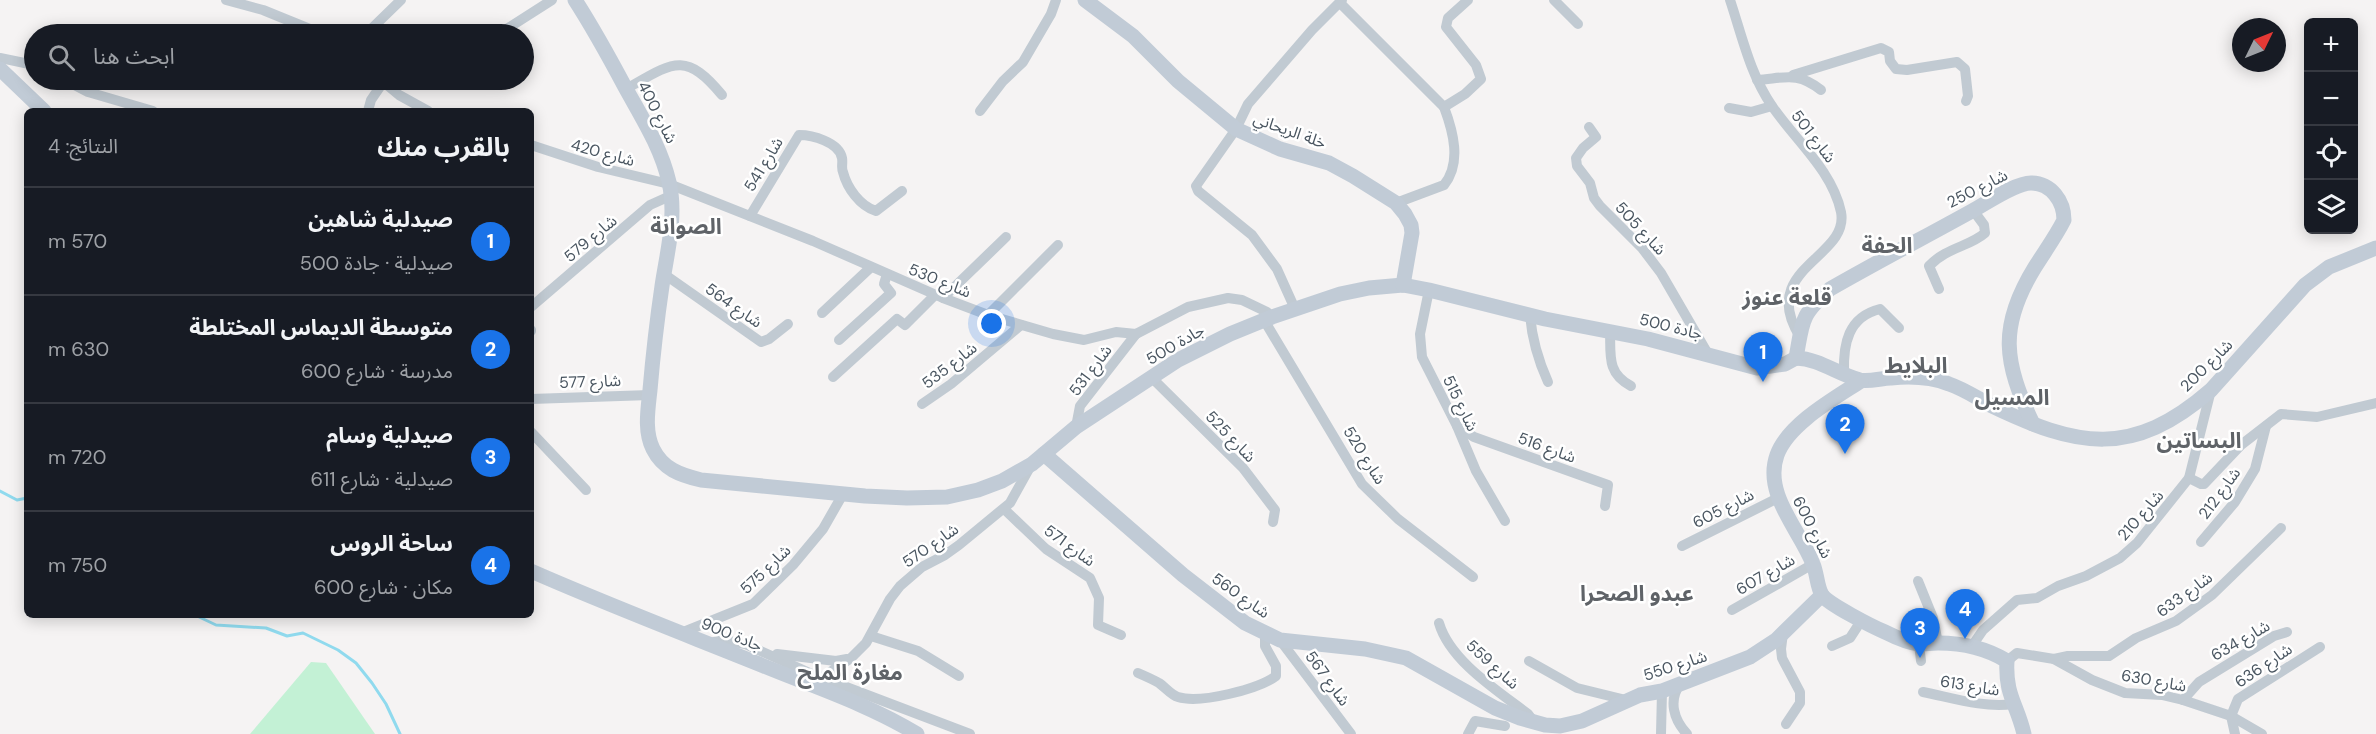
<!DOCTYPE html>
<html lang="ar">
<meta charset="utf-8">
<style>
:root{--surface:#171b24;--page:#242831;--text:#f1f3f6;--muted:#9ea1a6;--line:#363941;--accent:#1a73e8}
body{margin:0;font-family:"DM Sans","Noto Sans Arabic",sans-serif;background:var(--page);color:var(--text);direction:rtl}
.controls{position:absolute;right:18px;top:18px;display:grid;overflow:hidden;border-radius:9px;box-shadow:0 3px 15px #0003}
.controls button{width:54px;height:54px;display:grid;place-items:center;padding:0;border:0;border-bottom:2px solid var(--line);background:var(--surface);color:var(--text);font:30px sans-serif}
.compass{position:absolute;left:2232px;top:18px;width:54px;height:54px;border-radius:50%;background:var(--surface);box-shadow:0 3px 15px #0003;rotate:47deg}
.you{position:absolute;left:992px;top:324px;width:21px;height:21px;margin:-15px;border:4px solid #fff;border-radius:50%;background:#1a73e8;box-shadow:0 0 0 9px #1a73e833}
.badge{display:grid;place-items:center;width:39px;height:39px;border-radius:50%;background:var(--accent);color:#fff;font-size:20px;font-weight:700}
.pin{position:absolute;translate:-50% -50px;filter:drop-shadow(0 2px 3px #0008)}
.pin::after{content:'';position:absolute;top:32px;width:21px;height:18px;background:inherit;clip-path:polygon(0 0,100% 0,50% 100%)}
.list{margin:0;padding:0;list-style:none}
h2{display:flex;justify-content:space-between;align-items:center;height:78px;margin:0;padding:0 24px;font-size:26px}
h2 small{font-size:20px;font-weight:400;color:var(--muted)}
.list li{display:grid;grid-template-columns:39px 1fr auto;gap:18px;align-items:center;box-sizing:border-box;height:108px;padding:0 24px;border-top:2px solid var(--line)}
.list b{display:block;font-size:22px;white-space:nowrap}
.list p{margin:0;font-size:20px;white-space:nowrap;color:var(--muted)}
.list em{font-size:20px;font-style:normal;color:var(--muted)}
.icon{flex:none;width:33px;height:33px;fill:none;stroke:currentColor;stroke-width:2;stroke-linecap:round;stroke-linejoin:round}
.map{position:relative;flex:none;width:2376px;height:734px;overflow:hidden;direction:ltr}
.search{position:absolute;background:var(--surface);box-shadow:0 3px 15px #0003;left:24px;top:24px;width:510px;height:66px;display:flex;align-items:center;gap:15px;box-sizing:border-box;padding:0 21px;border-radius:33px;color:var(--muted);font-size:22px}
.panel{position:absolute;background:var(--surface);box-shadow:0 3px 15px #0003;left:24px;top:108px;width:510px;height:510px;border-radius:9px;direction:rtl}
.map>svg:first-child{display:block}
.green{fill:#c3f1d5}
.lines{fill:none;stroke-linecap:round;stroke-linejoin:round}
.stream{stroke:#90daee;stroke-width:3}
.street{stroke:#c1cad2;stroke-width:10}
.secondary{stroke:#c1cbd6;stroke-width:15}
.labels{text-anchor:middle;stroke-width:5;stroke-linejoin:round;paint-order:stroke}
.street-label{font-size:16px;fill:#4a5661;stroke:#fff}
.district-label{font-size:22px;font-weight:bold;fill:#5f6368;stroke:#fff}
</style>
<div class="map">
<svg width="2376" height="734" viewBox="0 0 2376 734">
<rect width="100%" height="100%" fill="#f5f3f3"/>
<!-- green -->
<polygon class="green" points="311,662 326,663 375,734 250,734"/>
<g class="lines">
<!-- stream -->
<g class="stream">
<polyline points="0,491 17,500 27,498"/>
<polyline points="195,615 216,625 266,628 287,636 303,633 338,650 356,663 372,683 386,704 400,734"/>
</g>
<!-- street -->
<g class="street">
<polyline points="226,0 263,10 322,34"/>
<polyline points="1554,0 1578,24"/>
<path d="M 1730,0 C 1742,36 1750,74 1772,106 C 1795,140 1832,170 1841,212 C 1850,258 1757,268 1800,337"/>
<path d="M 1340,3 L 1444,107 C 1453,131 1462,163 1444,185 L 1396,203"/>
<polyline points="366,34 401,0"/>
<polyline points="503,34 505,30 552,0"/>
<polyline points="0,58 34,65"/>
<polyline points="1793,75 1881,48 1889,52 1890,61 1896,69 1907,70 1957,62 1965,69 1968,96 1966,101"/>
<polyline points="65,80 88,92 153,111"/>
<polyline points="381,80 399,95 428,111"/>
<path d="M 1757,80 C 1785,78 1797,71 1821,90"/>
<path d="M 626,89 C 672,63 685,50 722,95"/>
<polyline points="1444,107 1465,94 1481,79 1476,65 1446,27 1448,18 1468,0"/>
<polyline points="1729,108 1751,112 1772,106"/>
<polyline points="368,111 371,100 384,81"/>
<polyline points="980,111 1003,81 1023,62 1051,14 1056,0"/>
<polyline points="1589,127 1596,137 1583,148 1576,158 1577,166 1590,183 1594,198 1600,206 1642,248 1661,273 1708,354"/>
<polyline points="531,145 598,167 669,184 813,241 943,298 988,315 1053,334 1084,340 1116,332 1136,334 1188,307 1228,298 1242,300 1267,312 1272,317"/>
<path d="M 750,216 L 799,135 C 812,135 839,142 842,158 C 843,163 841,168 843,172 C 847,188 860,206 876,211 L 902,191"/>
<polyline points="664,274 761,342 769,339 788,324"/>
<path d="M 1939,289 L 1929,266 C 1947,247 1969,247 1985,233 L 1984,225 L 1973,210"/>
<polyline points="1429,290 1420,334 1422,357 1457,426 1476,471 1505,521"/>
<polyline points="943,298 1006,237"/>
<polyline points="531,307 650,205 670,196"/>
<polyline points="1295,309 1277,269 1252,235 1198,191 1196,186 1236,129 1248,104 1312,30 1342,0"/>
<polyline points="822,313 870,268"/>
<polyline points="988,315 1058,245"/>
<path d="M 1530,315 C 1532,339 1538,360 1548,382"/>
<polyline points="1264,320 1362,484 1398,519 1473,577"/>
<polyline points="531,330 531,331"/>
<path d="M 1610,330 C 1611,354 1606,373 1631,386"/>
<polyline points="839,340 891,293 884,284 887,274"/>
<path d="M 1844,373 C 1843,344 1848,317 1880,309 L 1899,328"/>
<polyline points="833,377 897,319 905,325 935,295"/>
<polyline points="1152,378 1243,468 1275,510 1273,522"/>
<polyline points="531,399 650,395"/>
<polyline points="922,404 951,384 1021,325"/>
<polyline points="1457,426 1474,437 1608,485 1605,506"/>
<polyline points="1076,427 1080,406 1136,334"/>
<polyline points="531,432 586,490"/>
<polyline points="2189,478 2201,484 2204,484 2241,445 2281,414 2317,417 2376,403"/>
<polyline points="1004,509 1046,549 1090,578 1099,598 1098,625 1121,635"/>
<polyline points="2201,542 2235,502 2255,469 2266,426"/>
<polyline points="1682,546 1778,498"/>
<polyline points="1918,581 1933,618 1938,643"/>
<polyline points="1732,610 1813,564"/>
<path d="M 1439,623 C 1450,661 1498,691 1528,714 L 1534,722"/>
<polyline points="681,633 753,604 793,565 823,529 843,494"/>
<polyline points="1783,633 1781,649 1782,658 1800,692 1800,703 1786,724"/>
<polyline points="871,636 918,651 959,676"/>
<polyline points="1280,640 1351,734"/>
<polyline points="710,643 724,640 745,644 812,674 970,734"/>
<polyline points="1919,644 1921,661"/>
<polyline points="1832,646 1850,638 1861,621"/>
<polyline points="1972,646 1983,630 2017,600 2037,598 2058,586 2086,576 2120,558 2137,543 2189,478 2211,390"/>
<polyline points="777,654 836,661 847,659"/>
<polyline points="2054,659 2068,656 2109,656 2136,638 2176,621 2212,595 2281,528"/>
<polyline points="1529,661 1577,688 1626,700"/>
<polyline points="2007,661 2017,653 2054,659 2092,680 2125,693 2162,695 2183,700 2231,716 2262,734"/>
<path d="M 1138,673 C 1145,676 1152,679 1159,683 C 1165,687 1171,695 1178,697 C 1200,704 1259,689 1276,676 L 1276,666 L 1265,646 L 1265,634"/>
<polyline points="823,677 851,658 866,643 890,599 900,586 922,567 945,555 959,545 1010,503 1030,467"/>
<path d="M 1680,684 C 1668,701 1674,720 1687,734"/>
<path d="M 1923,692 C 1953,698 1983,708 2013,704"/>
<polyline points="2183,700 2199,682 2274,636 2287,632"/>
<polyline points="1468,734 1475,721 1505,726"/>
<polyline points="1661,734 1662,691"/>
<polyline points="2235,734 2231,716 2238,699 2320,647"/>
</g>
<!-- secondary -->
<g class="secondary">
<path d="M 575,0 C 593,28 609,57 625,87 C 642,118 661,147 669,182 C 677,217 667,252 662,286 C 657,320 653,355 650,390 C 648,409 644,431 653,449 C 663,469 680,475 701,480 L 865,496 L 907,498 L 947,497 L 978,490 L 1002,481 L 1032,464 L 1076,427 L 1178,360 L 1230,334 L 1272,317 L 1340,294 L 1369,288 L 1403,285 L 1429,290 L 1545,319 L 1648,339 L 1757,368 L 1785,364 L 1796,358"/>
<polyline points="1085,0 1133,36 1178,81 1236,129 1280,149 1329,163 1353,176 1396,203 1405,214 1411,225 1412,233 1403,285"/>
<polyline points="0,69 44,111"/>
<path d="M 1796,358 C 1820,359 1837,374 1860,380 C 1869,382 1882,378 1891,378 C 1911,376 1931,377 1949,384 C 1964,389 1977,398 1990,405 C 2077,447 2132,459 2211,390 L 2305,285 L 2329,267 L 2376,248"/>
<path d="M 1796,358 C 1803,320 1800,316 1830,289 C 1877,262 1925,237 1972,211 C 1987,203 2015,183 2031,183 C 2051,183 2064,201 2064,220 C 2056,236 2045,251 2035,267 C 1998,327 2004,362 2033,424"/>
<path d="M 1861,381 C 1835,398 1788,424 1777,455 C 1763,494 1800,530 1813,564 C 1817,573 1817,587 1822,595 C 1828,604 1873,627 1885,632 C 1895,637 1908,643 1919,644 C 1925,644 1932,643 1938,643 C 1963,643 1986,648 2007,661 C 2005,695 2017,704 2024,734"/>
<polyline points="1044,454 1183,575 1245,623 1280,640 1365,649 1406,658 1495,708 1520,718 1545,725 1560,726 1582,721 1640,695 1662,691 1750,657 1776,640 1822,595"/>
<path d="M 531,571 C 606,604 682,633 759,664 C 812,686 868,704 917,734"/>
</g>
</g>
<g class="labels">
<!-- street labels -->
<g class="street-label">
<text transform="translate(658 112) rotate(63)" y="6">شارع 400</text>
<text transform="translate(1290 130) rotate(20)" y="6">خلة الريحاني</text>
<text transform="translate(1814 136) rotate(52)" y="6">شارع 501</text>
<text transform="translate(603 152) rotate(15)" y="6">شارع 420</text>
<text transform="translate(763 164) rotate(-59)" y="6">شارع 541</text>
<text transform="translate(1977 188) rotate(-27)" y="6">شارع 250</text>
<text transform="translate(1641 228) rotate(47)" y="6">شارع 505</text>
<text transform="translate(590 238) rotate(-40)" y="6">شارع 579</text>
<text transform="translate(940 280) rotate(22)" y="6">شارع 530</text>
<text transform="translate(734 305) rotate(35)" y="6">شارع 564</text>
<text transform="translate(1671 326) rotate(14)" y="6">جادة 500</text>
<text transform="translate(1175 344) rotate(-30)" y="6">جادة 500</text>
<text transform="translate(949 365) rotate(-38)" y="6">شارع 535</text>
<text transform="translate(2206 365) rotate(-45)" y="6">شارع 200</text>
<text transform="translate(1090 370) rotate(-53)" y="6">شارع 531</text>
<text transform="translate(590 381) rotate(-2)" y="6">شارع 577</text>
<text transform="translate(1461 403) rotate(64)" y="6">شارع 515</text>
<text transform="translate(1231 436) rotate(46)" y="6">شارع 525</text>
<text transform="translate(1547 447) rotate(20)" y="6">شارع 516</text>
<text transform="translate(1365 455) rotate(58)" y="6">شارع 520</text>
<text transform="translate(2219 493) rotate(-54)" y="6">شارع 212</text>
<text transform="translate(1723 508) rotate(-27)" y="6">شارع 605</text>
<text transform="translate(2140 515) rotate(-49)" y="6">شارع 210</text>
<text transform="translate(1813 527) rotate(63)" y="6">شارع 600</text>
<text transform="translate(930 545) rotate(-35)" y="6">شارع 570</text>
<text transform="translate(1070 545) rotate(36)" y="6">شارع 571</text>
<text transform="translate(765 569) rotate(-44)" y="6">شارع 575</text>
<text transform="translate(1765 574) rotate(-30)" y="6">شارع 607</text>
<text transform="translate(2184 594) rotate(-36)" y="6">شارع 633</text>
<text transform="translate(1241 595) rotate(35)" y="6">شارع 560</text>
<text transform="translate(732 634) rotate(22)" y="6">جادة 900</text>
<text transform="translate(2240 640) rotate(-30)" y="6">شارع 634</text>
<text transform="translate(1493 664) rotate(42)" y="6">شارع 559</text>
<text transform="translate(1675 665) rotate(-18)" y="6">شارع 550</text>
<text transform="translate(2263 665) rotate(-34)" y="6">شارع 636</text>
<text transform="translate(1328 678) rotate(54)" y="6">شارع 567</text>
<text transform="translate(2154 680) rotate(10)" y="6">شارع 630</text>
<text transform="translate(1970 685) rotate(9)" y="6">شارع 613</text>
</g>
<!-- district labels -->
<g class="district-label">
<text x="686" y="234">الصوانة</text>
<text x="1887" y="253">الحفة</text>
<text x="1787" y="305">قلعة عنوز</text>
<text x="1916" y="373">البلايط</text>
<text x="2012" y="405">المسيل</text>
<text x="2199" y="448">البساتين</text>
<text x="1637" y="601">عبدو الصحرا</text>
<text x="850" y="680">مغارة الملح</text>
</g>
</g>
</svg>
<div class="controls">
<button>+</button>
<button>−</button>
<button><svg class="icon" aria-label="locate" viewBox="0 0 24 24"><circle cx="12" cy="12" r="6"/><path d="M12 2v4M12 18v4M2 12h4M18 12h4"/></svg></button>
<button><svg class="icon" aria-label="layers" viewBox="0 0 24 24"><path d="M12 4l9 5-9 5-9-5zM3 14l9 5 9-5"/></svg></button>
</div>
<svg class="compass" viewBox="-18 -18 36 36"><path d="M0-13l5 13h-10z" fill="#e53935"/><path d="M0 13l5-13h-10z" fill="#9ea1a6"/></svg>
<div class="you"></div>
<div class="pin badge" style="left:1763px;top:382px">1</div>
<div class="pin badge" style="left:1845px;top:454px">2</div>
<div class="pin badge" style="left:1920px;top:658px">3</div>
<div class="pin badge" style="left:1965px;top:639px">4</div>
<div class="search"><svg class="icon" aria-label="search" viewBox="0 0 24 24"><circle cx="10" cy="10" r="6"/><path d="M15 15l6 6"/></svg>ابحث هنا</div>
<section class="panel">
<h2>بالقرب منك<small>النتائج: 4</small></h2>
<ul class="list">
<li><span class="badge">1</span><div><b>صيدلية شاهين</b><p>صيدلية · جادة 500</p></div><em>570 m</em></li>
<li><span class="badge">2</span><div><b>متوسطة الديماس المختلطة</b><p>مدرسة · شارع 600</p></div><em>630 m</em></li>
<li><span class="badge">3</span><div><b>صيدلية وسام</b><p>صيدلية · شارع 611</p></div><em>720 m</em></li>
<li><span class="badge">4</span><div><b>ساحة الروس</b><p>مكان · شارع 600</p></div><em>750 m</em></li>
</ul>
</section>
</div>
